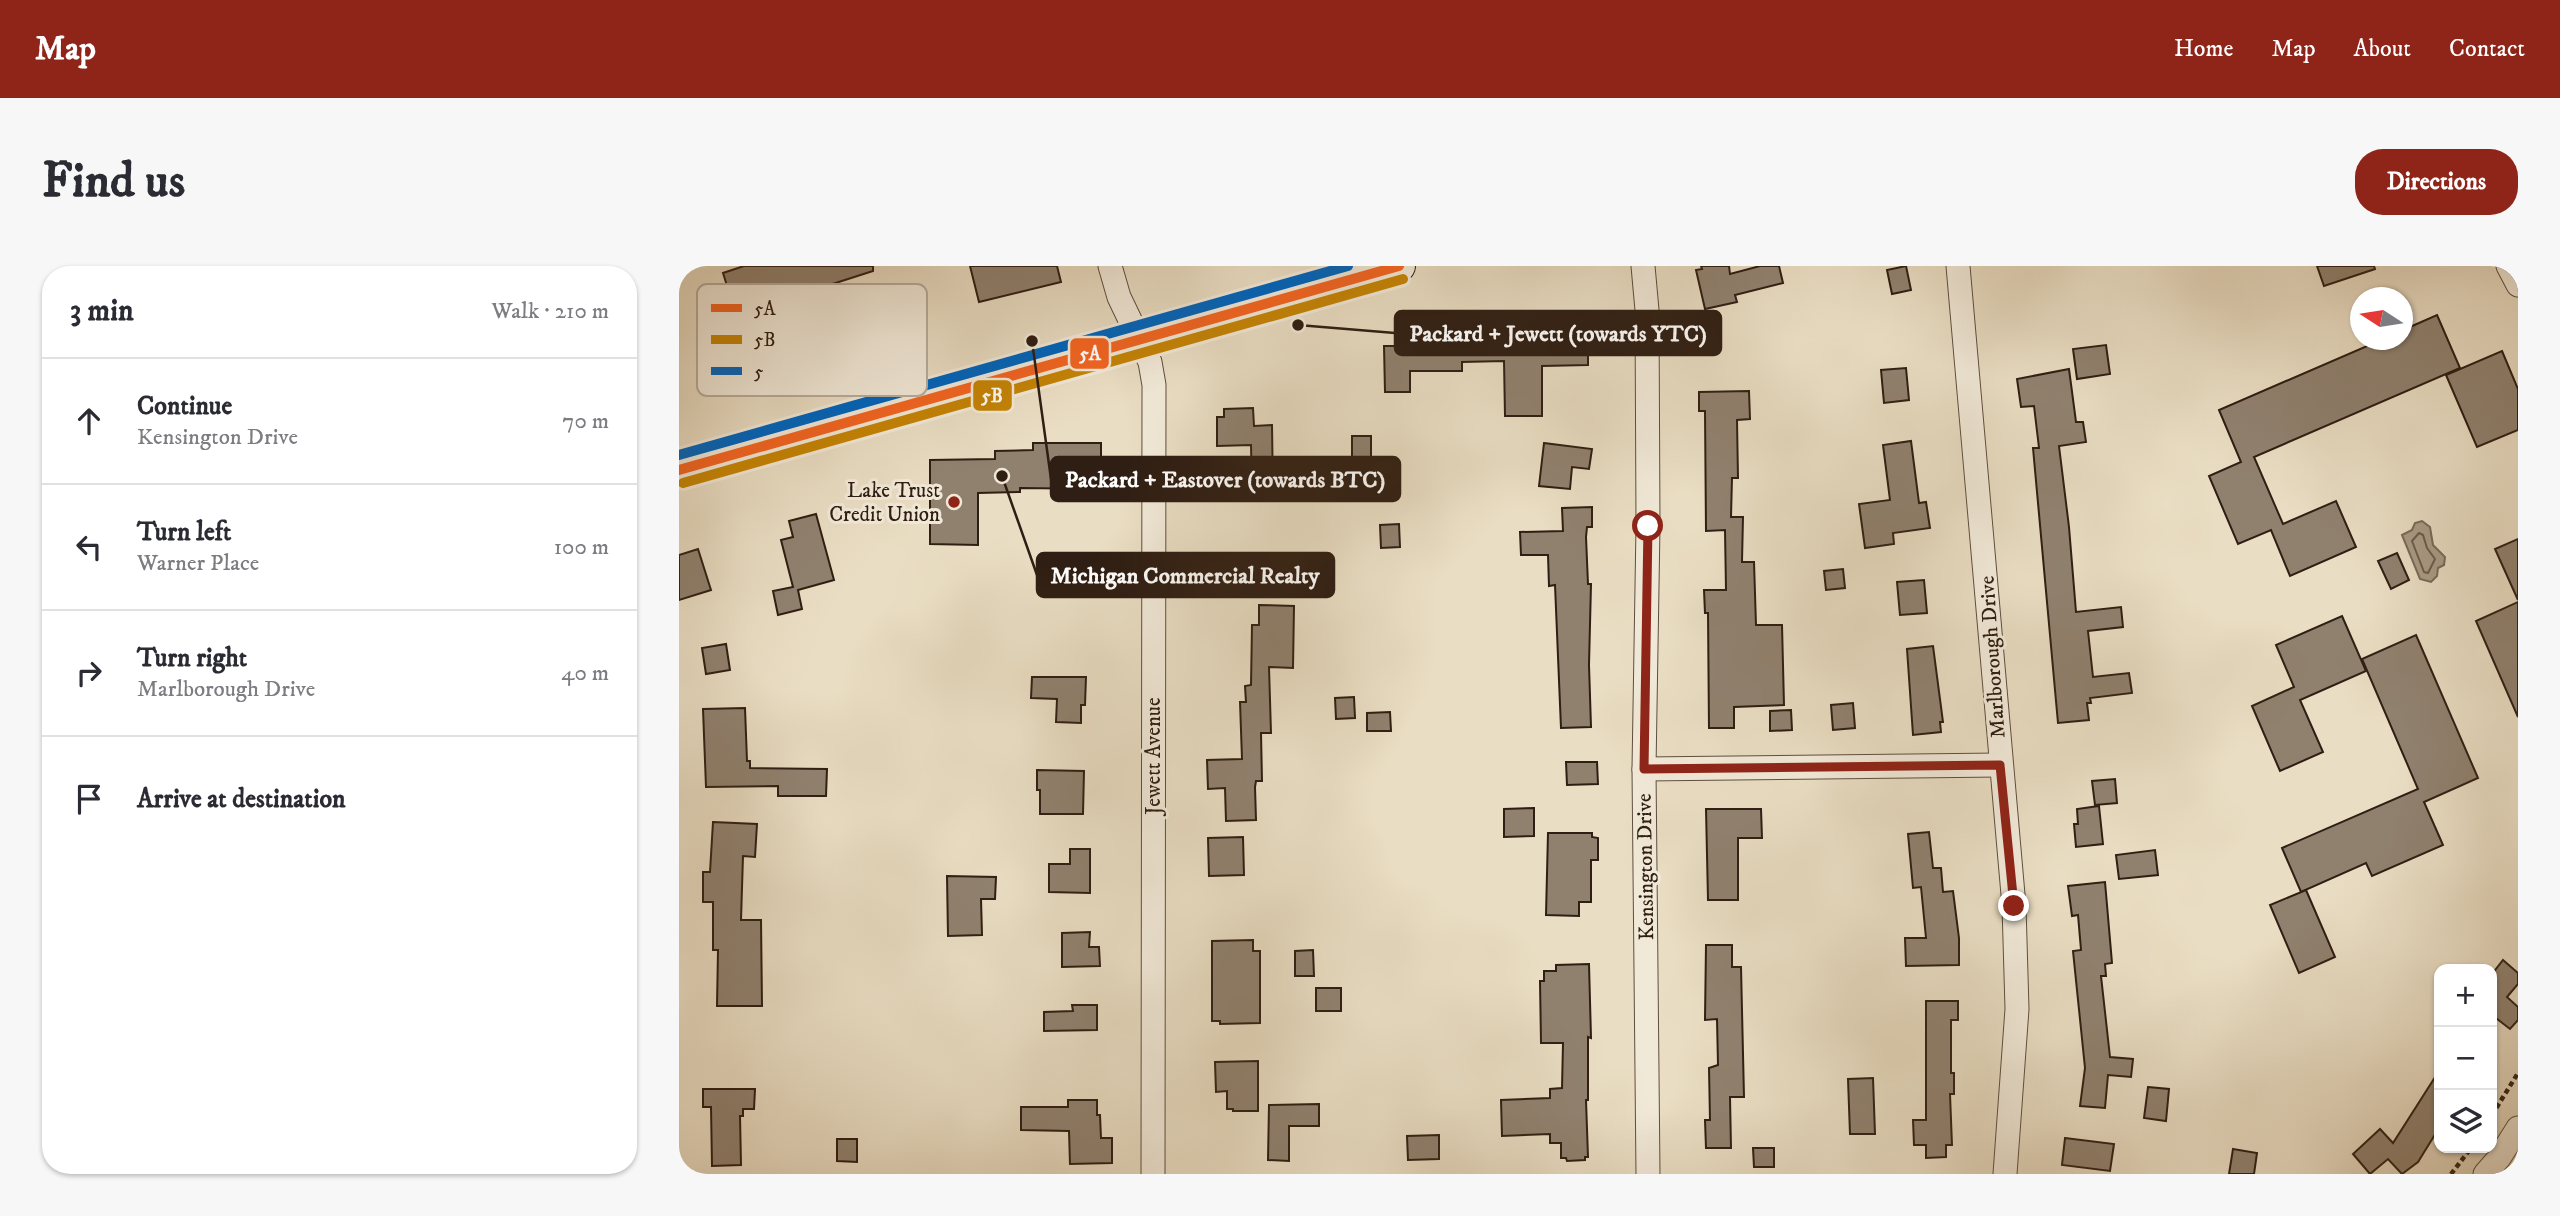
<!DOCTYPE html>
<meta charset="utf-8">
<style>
:root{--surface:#fff;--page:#f7f7f7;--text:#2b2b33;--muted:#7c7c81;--line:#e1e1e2;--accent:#8f2418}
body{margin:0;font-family:"IM FELL DW Pica",serif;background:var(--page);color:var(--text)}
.controls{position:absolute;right:21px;bottom:21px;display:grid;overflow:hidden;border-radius:14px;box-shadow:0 2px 5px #0004}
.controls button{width:63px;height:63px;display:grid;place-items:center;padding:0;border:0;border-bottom:2px solid var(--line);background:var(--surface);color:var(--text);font:35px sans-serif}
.compass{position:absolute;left:1671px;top:21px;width:63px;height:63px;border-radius:50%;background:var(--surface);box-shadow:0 2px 5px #0004;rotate:282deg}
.stop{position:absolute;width:21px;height:21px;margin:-16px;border:5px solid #8f2418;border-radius:50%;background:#fff}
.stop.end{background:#8f2418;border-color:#fff;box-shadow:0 2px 7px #0008}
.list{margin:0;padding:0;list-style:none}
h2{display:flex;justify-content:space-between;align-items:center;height:91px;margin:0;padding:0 28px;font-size:30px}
h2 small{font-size:23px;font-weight:400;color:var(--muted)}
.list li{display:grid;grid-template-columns:46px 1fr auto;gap:21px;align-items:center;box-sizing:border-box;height:126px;padding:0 28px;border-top:2px solid var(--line)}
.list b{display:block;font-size:26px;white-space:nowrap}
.list p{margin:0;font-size:23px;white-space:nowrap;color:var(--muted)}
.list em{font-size:23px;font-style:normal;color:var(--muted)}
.icon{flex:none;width:38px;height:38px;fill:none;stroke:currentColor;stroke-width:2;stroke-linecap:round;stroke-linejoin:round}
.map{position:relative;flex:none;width:1839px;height:908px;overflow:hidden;border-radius:28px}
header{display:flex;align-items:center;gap:42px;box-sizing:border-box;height:98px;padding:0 35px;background:var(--accent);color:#fff}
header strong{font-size:33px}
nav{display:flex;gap:38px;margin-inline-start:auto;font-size:24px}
.intro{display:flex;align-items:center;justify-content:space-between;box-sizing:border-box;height:168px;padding:0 42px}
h1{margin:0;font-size:49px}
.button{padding:18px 32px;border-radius:28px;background:var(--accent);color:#fff;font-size:24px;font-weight:700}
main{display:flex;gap:42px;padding:0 42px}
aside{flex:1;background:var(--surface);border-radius:28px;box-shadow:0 2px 5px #0004}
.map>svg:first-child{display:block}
.water{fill:#aa9c87;stroke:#796a59;stroke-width:2}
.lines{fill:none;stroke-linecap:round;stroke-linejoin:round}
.shore{stroke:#6c5d4d;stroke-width:2}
.building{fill:#90816f;stroke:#2f1e13;stroke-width:2}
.street-casing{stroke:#5e4e3f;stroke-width:25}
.secondary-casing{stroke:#2f1e13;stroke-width:34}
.path{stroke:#2f1e13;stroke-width:4.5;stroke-dasharray:5 3.5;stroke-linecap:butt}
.street{stroke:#f1e9d8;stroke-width:23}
.secondary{stroke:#f1e9d8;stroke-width:32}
.bus-1-casing{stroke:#f1e9d8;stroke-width:16}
.bus-2-casing{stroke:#f1e9d8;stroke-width:16}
.bus-3-casing{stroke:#f1e9d8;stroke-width:16}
.bus-1{stroke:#f26522;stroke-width:10}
.bus-2{stroke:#c58405;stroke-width:10}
.bus-3{stroke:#0065bd;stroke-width:10}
.route{stroke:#8f2418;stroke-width:9}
.poi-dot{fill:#8f2418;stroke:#f1e9d8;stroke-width:2.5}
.labels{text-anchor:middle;stroke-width:6;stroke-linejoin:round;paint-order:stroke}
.poi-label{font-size:21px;fill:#2f1e13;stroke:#f1e9d8;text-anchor:end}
.street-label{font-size:21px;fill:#2f1e13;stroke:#f1e9d8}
.key{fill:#f1e9d8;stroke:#b7ac9d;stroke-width:2}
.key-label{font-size:19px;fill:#2f1e13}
.leader{fill:none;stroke:#2f1e13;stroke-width:2.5}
.callout-dot{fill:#2f1e13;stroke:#f1e9d8;stroke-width:2.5}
.callout{fill:#2f1e13;stroke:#2f1e13;stroke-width:2.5}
.callout-label{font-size:23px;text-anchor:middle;font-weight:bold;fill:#fff}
.line-badge{stroke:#f1e9d8;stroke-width:2.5}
.badge-label{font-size:19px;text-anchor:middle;font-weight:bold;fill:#fff}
</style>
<header>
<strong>Map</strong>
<nav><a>Home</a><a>Map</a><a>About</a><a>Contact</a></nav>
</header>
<div class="intro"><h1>Find us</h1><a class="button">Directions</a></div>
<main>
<aside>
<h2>3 min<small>Walk · 210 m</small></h2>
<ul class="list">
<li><svg class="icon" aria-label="ahead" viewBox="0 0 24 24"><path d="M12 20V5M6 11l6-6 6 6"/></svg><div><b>Continue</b><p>Kensington Drive</p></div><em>70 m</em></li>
<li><svg class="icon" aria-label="left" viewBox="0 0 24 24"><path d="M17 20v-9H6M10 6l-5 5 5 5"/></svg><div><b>Turn left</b><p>Warner Place</p></div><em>100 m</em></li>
<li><svg class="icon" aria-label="right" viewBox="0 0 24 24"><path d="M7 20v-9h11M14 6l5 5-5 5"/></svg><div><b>Turn right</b><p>Marlborough Drive</p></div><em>40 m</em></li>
<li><svg class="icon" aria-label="arrive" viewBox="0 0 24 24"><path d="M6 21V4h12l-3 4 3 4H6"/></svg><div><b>Arrive at destination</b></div></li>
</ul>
</aside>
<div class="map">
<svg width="1839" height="908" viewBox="0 0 1839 908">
<rect width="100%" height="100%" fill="#e9ddc3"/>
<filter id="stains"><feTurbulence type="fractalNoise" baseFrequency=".00286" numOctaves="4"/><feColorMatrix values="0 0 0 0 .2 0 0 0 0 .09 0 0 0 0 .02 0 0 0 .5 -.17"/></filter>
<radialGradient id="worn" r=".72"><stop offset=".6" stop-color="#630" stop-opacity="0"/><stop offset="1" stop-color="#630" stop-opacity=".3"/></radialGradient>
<!-- water -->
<polygon class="water" points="1743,255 1751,261 1754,279 1766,291 1765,299 1759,302 1758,310 1752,316 1741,313 1723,269 1733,264 1736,257"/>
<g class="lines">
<!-- shore -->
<polygon class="shore" points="1740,267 1744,269 1748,282 1756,293 1749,307 1745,306 1733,275"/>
</g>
<!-- building -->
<g class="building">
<polygon points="65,0 194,0 194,5 57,49 44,7"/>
<polygon points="291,0 378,0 382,16 300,36"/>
<polygon points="1022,0 1050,0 1051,8 1081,0 1100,0 1104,17 1056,29 1058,36 1026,43 1017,4 1023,3"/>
<polygon points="1227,0 1232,24 1213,28 1208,4"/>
<polygon points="1638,0 1695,0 1696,3 1645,20"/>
<polygon points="1758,49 1781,102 1575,191 1604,258 1657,235 1677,281 1611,310 1592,264 1559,278 1530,210 1562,196 1540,144 1702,74 1724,74 1724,64"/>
<polygon points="753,53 779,53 779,64 916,62 916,84 909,85 909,99 863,100 863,150 826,150 825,95 783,96 783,105 731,105 731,126 706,126 705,80 753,80"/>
<polygon points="1427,79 1431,108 1398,113 1394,83"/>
<polygon points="1823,85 1839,123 1839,164 1798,181 1767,109"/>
<polygon points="1227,102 1230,134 1205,137 1202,104"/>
<polygon points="1390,103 1397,156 1404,156 1407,176 1380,180 1390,261 1397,346 1442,341 1444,361 1409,365 1414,411 1450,407 1453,427 1411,432 1412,437 1408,437 1410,454 1379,457 1354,182 1360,182 1355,140 1342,141 1338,113"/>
<polygon points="1070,125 1071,153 1058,154 1059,212 1053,212 1052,251 1064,251 1063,296 1075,296 1077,359 1103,359 1105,439 1055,441 1055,462 1030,462 1029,347 1026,347 1025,324 1047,324 1046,264 1027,265 1026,145 1020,145 1020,126"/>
<polygon points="574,142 575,160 593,159 594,226 573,226 572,179 538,180 538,151 545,151 545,143"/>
<rect x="673" y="170" width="19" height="24"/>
<polygon points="1232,175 1240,237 1247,236 1251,262 1214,267 1215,278 1186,282 1180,238 1211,234 1204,179"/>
<polygon points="354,177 422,177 422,223 341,222 341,226 299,227 299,279 251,278 251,194 316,193 316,185 354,184"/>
<polygon points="865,177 913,183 910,203 893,201 891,223 860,220"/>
<polygon points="913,241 913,261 908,261 907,271 909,318 912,318 910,399 912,461 882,462 876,319 870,320 869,289 842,289 841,266 884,265 883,242"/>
<polygon points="137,248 155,314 119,324 123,343 99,349 94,325 114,321 102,274 114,271 110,255"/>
<polygon points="720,258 721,281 702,282 701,259"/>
<polygon points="1839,273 1839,334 1816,283"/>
<polygon points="19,283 32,324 0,334 0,289"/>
<polygon points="1718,287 1730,314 1712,323 1699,295"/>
<polygon points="1164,303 1166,322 1147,324 1145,305"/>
<polygon points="1245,314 1248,347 1221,349 1218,316"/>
<polygon points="1839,336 1839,451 1797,355"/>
<polygon points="580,339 615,340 614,402 590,401 592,467 582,467 583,515 577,515 576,521 577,554 547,555 546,522 529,523 528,494 563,493 561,436 567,436 566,420 572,419 573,359 580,359"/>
<polygon points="1663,350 1687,405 1621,434 1644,486 1601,505 1573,440 1615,421 1597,379"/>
<polygon points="1737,369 1799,512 1745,536 1764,579 1693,610 1687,597 1622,626 1603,582 1739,523 1683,393"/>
<polygon points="47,378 51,404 27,408 23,382"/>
<polygon points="1254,380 1264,456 1261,456 1262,466 1234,469 1228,383"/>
<polygon points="353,411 407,411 406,439 402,439 402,457 377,456 378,433 352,432"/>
<polygon points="675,431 676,452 657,453 656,432"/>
<polygon points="1174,437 1176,462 1154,464 1152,439"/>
<polygon points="66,442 68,495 71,495 71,502 148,503 147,530 99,530 99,520 27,521 24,443"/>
<polygon points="1112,444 1113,464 1091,465 1091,445"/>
<polygon points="711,446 712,465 688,465 688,447"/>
<polygon points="887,496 918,496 919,518 888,519"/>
<polygon points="358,504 405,505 404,548 361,548 361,524 358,524"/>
<polygon points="1436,513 1438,537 1416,539 1413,515"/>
<polygon points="1420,540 1424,578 1397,581 1395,558 1399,558 1398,543"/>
<polygon points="855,542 855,570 825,571 825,543"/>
<polygon points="1027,543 1082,543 1083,572 1059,572 1059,634 1029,634"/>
<polygon points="34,556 78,558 76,591 64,590 62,654 82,654 83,740 38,740 39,684 34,684 34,636 24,636 24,606 31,606"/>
<polygon points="1250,566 1254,602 1262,602 1264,626 1274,625 1280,672 1280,699 1227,700 1226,672 1247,672 1242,621 1234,622 1229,568"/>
<polygon points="869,567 913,567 913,571 919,572 919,594 912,594 912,636 900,636 900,650 867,649"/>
<polygon points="564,571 565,609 530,610 529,572"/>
<polygon points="391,583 411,583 411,627 370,626 370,598 391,598"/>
<polygon points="1476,584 1479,609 1440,613 1437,589"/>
<polygon points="268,610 317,611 316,633 302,633 303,669 269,670"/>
<polygon points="1426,616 1433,697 1426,698 1427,710 1422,710 1431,791 1454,793 1452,811 1429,809 1426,842 1401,840 1406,802 1394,685 1402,684 1399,649 1393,650 1389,620"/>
<polygon points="1627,624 1656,691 1620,707 1591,639"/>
<polygon points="411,666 410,681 420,681 421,700 383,701 383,667"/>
<polygon points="574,674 574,685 581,685 581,757 541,758 541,755 533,755 533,675"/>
<polygon points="1027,679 1053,679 1053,701 1062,701 1065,831 1051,831 1052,882 1027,882 1026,854 1031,854 1030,802 1039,799 1038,753 1026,754"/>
<polygon points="634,684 635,710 616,710 616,685"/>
<polygon points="1824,694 1839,707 1839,718 1828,731 1839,741 1839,754 1831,763 1813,749 1813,708"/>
<polygon points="910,698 912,772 909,771 909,834 907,834 909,891 906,891 906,894 888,895 887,892 882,892 882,877 871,877 871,868 823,870 822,834 871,832 871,823 883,822 884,777 862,777 861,715 865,715 865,705 877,705 877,699"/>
<rect x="637" y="722" width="25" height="23"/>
<polygon points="1247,735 1279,735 1279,754 1272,754 1272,807 1275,807 1275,828 1271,828 1273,879 1267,879 1267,891 1247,892 1247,879 1235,879 1234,854 1247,854"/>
<polygon points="393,739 418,739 418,764 365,765 365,746 394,745"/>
<polygon points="579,795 579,845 554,845 554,843 548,843 548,825 537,826 536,796"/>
<polygon points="1760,805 1760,862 1739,896 1723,908 1709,893 1691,908 1674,888 1701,863 1714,877"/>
<polygon points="1194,812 1196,868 1171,868 1169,813"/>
<polygon points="1469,821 1490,823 1487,855 1465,852"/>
<polygon points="24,823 76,823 75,843 64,843 64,850 61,850 62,899 33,900 32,841 24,841"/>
<polygon points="389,834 418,834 418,849 421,849 422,872 433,872 433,897 391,898 390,865 342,864 342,841 389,841"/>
<polygon points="640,838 640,860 610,860 610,895 589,894 590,839"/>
<polygon points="760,869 760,893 729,894 728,870"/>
<polygon points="1386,872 1435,878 1431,905 1383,899"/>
<polygon points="158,873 178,873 178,896 158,895"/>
<polygon points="1074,882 1095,882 1095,901 1075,901"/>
<polygon points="1554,883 1578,887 1575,908 1550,908"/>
</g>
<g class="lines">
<!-- street casing -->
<g class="street-casing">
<g id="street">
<polyline points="431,0 440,31 471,96 475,119 474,908"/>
<polyline points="964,0 968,44 969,260 965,503 969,908"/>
<polyline points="1279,0 1335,640 1338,743 1326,908"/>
<polyline points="1829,0 1839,19"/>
<polyline points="965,503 1321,499"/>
<polyline points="1806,908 1820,892 1839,862"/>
</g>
</g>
<!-- secondary casing -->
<g class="secondary-casing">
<polyline id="secondary" points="0,204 720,0"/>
</g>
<!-- path -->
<g class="path">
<polyline points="1813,849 1839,807"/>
<polyline points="1772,908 1792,882"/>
</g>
<!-- street -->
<use href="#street" class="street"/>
<!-- secondary -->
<use href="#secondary" class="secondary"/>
<!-- bus-1 casing -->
<g class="bus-1-casing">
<polyline id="bus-1" points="0,204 720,0"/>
</g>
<!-- bus-2 casing -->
<g class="bus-2-casing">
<polyline id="bus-2" points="4,217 724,13"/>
</g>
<!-- bus-3 casing -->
<g class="bus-3-casing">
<polyline id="bus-3" points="0,189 669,0"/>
</g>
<!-- bus-1 -->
<use href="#bus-1" class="bus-1"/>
<!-- bus-2 -->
<use href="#bus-2" class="bus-2"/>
<!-- bus-3 -->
<use href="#bus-3" class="bus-3"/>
</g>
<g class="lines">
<!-- route -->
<polyline class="route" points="969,260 965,503 1321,499 1335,640"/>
</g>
<!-- markers -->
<circle class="poi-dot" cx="275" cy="236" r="7"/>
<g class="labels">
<!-- poi labels -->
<g class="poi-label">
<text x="261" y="231">Lake Trust<tspan x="261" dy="24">Credit Union</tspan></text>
</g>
<!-- street labels -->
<g class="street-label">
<text transform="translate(1313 391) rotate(-94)" y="7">Marlborough Drive</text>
<text transform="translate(474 490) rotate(-90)" y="7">Jewett Avenue</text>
<text transform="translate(966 601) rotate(-91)" y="7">Kensington Drive</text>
</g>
</g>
<!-- legend -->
<rect x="18" y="18" width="230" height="112" rx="10" class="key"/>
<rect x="32" y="38" width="31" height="8" fill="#f26522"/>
<rect x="32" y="69" width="31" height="9" fill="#c58405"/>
<rect x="32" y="101" width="31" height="8" fill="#0065bd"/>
<g class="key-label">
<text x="75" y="49">5A</text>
<text x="75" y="80">5B</text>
<text x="75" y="112">5</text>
</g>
<!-- callouts -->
<path class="leader" d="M619 59L716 67M353 75L372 213M323 210L358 309"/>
<g class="callout-dot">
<circle cx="619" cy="59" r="7"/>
<circle cx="353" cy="75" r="7"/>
<circle cx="323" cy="210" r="7"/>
</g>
<g class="callout">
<rect x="716" y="45" width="326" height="44" rx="7"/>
<rect x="372" y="191" width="349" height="44" rx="7"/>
<rect x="358" y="287" width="297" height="44" rx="7"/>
</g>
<g class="callout-label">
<text x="879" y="75">Packard + Jewett (towards YTC)</text>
<text x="546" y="221">Packard + Eastover (towards BTC)</text>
<text x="506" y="317">Michigan Commercial Realty</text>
</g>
<g class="line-badge">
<rect x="390" y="71" width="41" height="33" rx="7" fill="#f26522"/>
<rect x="293" y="113" width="41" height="33" rx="7" fill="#c58405"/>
</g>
<g class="badge-label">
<text x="411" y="94">5A</text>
<text x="313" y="136">5B</text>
</g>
<rect width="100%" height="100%" filter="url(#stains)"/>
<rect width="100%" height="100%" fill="url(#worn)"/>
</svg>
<div class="controls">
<button>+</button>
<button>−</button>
<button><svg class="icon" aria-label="layers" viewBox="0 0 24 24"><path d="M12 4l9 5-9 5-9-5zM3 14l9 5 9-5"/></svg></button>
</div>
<svg class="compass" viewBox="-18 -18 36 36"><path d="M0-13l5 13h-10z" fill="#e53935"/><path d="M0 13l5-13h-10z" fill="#7c7c81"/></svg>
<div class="stop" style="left:969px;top:260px"></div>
<div class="stop end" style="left:1335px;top:640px"></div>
</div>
</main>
